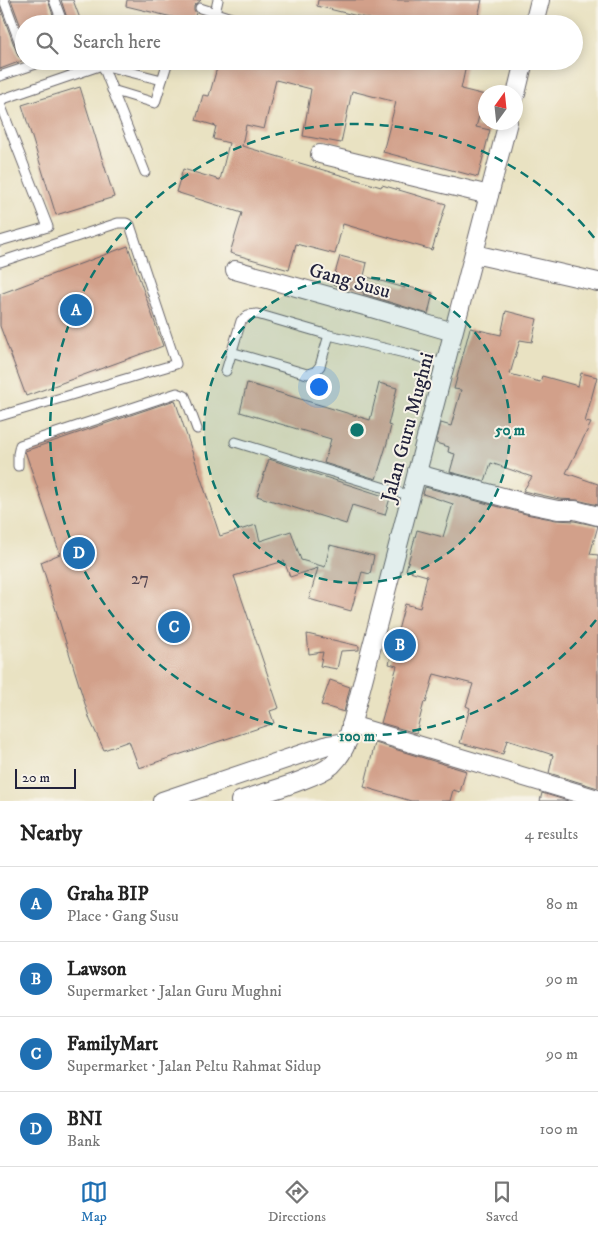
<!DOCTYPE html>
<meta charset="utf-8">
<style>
:root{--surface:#fff;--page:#f6f6f6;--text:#222;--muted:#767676;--line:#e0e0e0;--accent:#1f6fb2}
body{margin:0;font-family:"IM FELL DW Pica",serif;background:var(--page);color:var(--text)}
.compass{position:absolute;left:478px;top:85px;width:45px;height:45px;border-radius:50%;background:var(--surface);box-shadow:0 2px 12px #0003;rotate:15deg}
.scale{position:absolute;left:15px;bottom:12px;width:61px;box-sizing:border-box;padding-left:5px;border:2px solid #22223b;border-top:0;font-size:14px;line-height:18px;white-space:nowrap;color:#22223b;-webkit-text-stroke:4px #f7f3e8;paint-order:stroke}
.you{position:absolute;left:318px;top:386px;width:18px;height:18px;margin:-12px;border:4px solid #fff;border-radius:50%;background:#1a73e8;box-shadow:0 0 0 8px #1a73e833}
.badge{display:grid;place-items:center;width:32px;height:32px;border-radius:50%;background:var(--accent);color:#fff;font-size:16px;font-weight:700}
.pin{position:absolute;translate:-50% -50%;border:2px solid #fff;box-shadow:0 1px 5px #0006}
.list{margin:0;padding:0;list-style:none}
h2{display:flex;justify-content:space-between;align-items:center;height:65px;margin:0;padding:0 20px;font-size:21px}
h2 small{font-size:16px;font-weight:400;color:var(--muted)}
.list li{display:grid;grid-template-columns:32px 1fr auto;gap:15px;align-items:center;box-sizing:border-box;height:75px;padding:0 20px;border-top:1px solid var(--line)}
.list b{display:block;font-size:19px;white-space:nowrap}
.list p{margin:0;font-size:16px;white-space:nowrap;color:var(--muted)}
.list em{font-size:16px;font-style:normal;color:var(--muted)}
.icon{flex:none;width:28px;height:28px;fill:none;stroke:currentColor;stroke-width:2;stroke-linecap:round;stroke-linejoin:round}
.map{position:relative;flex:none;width:598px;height:801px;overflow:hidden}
.search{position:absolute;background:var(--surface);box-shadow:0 2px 12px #0003;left:15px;right:15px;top:15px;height:55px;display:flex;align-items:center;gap:12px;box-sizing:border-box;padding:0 18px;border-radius:28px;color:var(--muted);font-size:19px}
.sheet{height:365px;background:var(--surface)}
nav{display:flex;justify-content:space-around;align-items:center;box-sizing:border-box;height:70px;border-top:1px solid var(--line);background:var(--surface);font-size:14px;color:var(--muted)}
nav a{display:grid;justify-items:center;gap:2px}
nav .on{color:var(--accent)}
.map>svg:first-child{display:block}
.building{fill:#d2a08a}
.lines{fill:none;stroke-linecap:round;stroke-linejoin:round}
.service-casing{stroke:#68656a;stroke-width:11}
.minor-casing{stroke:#68656a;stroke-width:20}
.service{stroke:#fff;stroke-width:9}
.minor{stroke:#fff;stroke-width:18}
.ring{fill:none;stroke:#0f766e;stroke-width:2.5;stroke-dasharray:9 6}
.labels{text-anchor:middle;stroke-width:4;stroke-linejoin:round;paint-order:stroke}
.number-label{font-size:18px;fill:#4e424f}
.street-label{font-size:20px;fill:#22223b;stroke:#f7f3e8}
.centre{fill:#0f766e;stroke:#f7f3e8;stroke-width:2.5}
.ring-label{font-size:15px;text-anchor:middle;font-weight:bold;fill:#0f766e;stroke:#f7f3e8;stroke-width:4;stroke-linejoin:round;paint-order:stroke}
</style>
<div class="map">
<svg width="598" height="801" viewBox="0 0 598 801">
<rect width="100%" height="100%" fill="#f7f3e8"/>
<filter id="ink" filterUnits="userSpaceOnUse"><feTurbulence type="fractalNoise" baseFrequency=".02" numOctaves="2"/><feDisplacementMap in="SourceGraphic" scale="10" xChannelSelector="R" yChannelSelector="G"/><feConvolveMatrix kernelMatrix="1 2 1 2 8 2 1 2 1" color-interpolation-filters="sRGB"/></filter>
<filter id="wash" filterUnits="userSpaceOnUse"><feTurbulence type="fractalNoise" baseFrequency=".0096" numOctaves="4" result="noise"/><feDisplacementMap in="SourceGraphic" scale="20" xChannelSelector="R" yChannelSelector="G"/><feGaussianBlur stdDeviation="1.12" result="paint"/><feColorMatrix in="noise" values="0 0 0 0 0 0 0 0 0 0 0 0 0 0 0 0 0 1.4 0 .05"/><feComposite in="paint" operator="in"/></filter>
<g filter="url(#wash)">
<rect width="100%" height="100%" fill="#e9e2c2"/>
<g id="blocks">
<!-- building -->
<g class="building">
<polygon points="11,0 48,0 56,24 24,24 24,35"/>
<polygon points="61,0 73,0 82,24 69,24"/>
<polygon points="127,0 201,0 194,6 194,10 196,13 193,22 126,6"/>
<polygon points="318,0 482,0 476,24 390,24 317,6"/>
<polygon points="0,7 18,56 24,60 0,69"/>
<polygon points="219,61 369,61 371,65 375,68 380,67 382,61 467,61 461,89 485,95 476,127 490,130 478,177 383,152 396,102 352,91 341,143 303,136 311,89 276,80 264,129 246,125 242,146 381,187 382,185 446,204 432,250 343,224 335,254 296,244 289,270 230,253 242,213 176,192 183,169 220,180 229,143 213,139 216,126 196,120 203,95 209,96"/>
<polygon points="80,87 114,197 56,215 22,105"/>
<polygon points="128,246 163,346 26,396 0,326 0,294"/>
<polygon points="340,256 367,263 364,276 405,288 405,286 433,293 428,314 363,294 364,292 332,284"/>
<polygon points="506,311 537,319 532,342 520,340 510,374 540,382 542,376 578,386 581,373 597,377 585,422 591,423 566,473 598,484 598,505 577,500 559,499 523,491 532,477 491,463 485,481 450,472 455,454 448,452 449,447 436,443 441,423 451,426 461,390 454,389 470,328 501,335"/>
<polygon points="247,383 370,420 379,383 397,388 388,425 391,426 387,443 376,479 324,463 331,439 240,412"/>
<polygon points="175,400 220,536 256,525 260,541 291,531 301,560 325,567 330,545 374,556 370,574 362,572 351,611 309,599 318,568 290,577 284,561 234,576 279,708 270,711 274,723 139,768 129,741 104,750 90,720 41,562 60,554 25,451"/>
<polygon points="269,459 390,498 385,515 352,505 346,524 257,496"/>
<polygon points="425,487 526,514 556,520 574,521 598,526 590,554 598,555 598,788 549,773 553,755 507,740 503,754 460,743 470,708 466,706 473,684 434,674 426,703 424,702 416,733 381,723 397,666 389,664 405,604 420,608 427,576 406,570 417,530 443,537 453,504 423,494"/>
<polygon points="307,634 359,646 359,650 341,651 337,669 320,666 323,652 309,654"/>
<polygon points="330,680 350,687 344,712 321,705"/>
<polygon points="375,743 466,771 460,792 453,790 450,801 411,801 364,787"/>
<polygon points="542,793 568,801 540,801"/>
</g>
</g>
</g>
<g filter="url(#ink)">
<use href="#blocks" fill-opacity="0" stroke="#68656a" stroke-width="1"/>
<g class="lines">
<!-- service casing -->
<g class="service-casing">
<g id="service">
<polyline points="4,0 24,54"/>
<polyline points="54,0 63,24"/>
<polyline points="200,8 250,24"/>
<polyline points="215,13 218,0"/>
<polyline points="101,61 145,172"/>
<polyline points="375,61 376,62"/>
<polyline points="0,76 45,61"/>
<polyline points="112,90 155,103 168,61"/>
<polyline points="0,100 102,65 162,80"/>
<polyline points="0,104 48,227 0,241"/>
<polyline points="0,262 118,223 126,223 130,225 176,364 0,416"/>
<polyline points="231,352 307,374 315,372 320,366 329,335"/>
<polyline points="226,371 241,321 248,315 257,314 329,335 413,355 445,365"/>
<polyline points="235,442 411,496"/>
<polyline points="18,466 18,454 20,445 177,393 185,396 197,429"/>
</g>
</g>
<!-- minor casing -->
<g class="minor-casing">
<g id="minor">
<polyline points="534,24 540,0"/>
<polyline points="516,94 524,61"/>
<polyline points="320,154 489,195"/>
<polyline points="474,254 598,282"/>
<polyline points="235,270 365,306 453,332"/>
<polyline points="417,471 425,476 529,504 558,510 575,510 598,516"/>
<polyline points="351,725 598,799"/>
<polyline points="162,801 328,745 347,742"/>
<path d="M 240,801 C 262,793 315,779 332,765 C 339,758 343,752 347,742 L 508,122"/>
</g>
</g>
<!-- service -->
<use href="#service" class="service"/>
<!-- minor -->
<use href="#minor" class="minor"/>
</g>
</g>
<!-- distance rings -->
<circle cx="357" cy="430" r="153" fill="#0f766e" fill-opacity=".12"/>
<g class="ring">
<circle cx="357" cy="430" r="153"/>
<path d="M596 620A306 306 0 1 1 596 240"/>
</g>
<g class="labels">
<!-- number labels -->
<g class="number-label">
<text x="140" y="584">27</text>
</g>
<!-- street labels -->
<g class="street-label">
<text transform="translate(350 280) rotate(16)" y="7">Gang Susu</text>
<text transform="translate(407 427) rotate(-75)" y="7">Jalan Guru Mughni</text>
</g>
</g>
<circle cx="357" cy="430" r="8" class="centre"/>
<g class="ring-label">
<text x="510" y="435">50 m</text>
<text x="357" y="741">100 m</text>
</g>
</svg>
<svg class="compass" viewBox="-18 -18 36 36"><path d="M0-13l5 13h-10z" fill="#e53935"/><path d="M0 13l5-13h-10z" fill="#767676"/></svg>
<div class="scale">20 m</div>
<div class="you"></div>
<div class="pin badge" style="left:76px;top:310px">A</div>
<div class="pin badge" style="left:400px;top:645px">B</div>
<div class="pin badge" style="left:174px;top:627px">C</div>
<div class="pin badge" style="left:79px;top:553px">D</div>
<div class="search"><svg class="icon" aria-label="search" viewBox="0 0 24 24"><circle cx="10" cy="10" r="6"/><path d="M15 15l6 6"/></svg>Search here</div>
</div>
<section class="sheet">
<h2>Nearby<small>4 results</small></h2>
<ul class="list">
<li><span class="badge">A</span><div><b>Graha BIP</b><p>Place · Gang Susu</p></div><em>80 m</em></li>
<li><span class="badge">B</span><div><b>Lawson</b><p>Supermarket · Jalan Guru Mughni</p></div><em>90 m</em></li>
<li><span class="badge">C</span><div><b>FamilyMart</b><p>Supermarket · Jalan Peltu Rahmat Sidup</p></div><em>90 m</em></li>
<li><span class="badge">D</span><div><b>BNI</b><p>Bank</p></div><em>100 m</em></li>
</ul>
</section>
<nav>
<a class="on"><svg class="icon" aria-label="map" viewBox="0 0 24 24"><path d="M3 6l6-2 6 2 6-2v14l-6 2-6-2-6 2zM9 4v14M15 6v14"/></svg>Map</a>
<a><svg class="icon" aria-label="directions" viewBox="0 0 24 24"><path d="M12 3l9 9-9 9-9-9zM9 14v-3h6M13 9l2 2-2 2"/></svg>Directions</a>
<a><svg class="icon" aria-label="saved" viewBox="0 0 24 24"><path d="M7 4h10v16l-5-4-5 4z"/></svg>Saved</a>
</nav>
